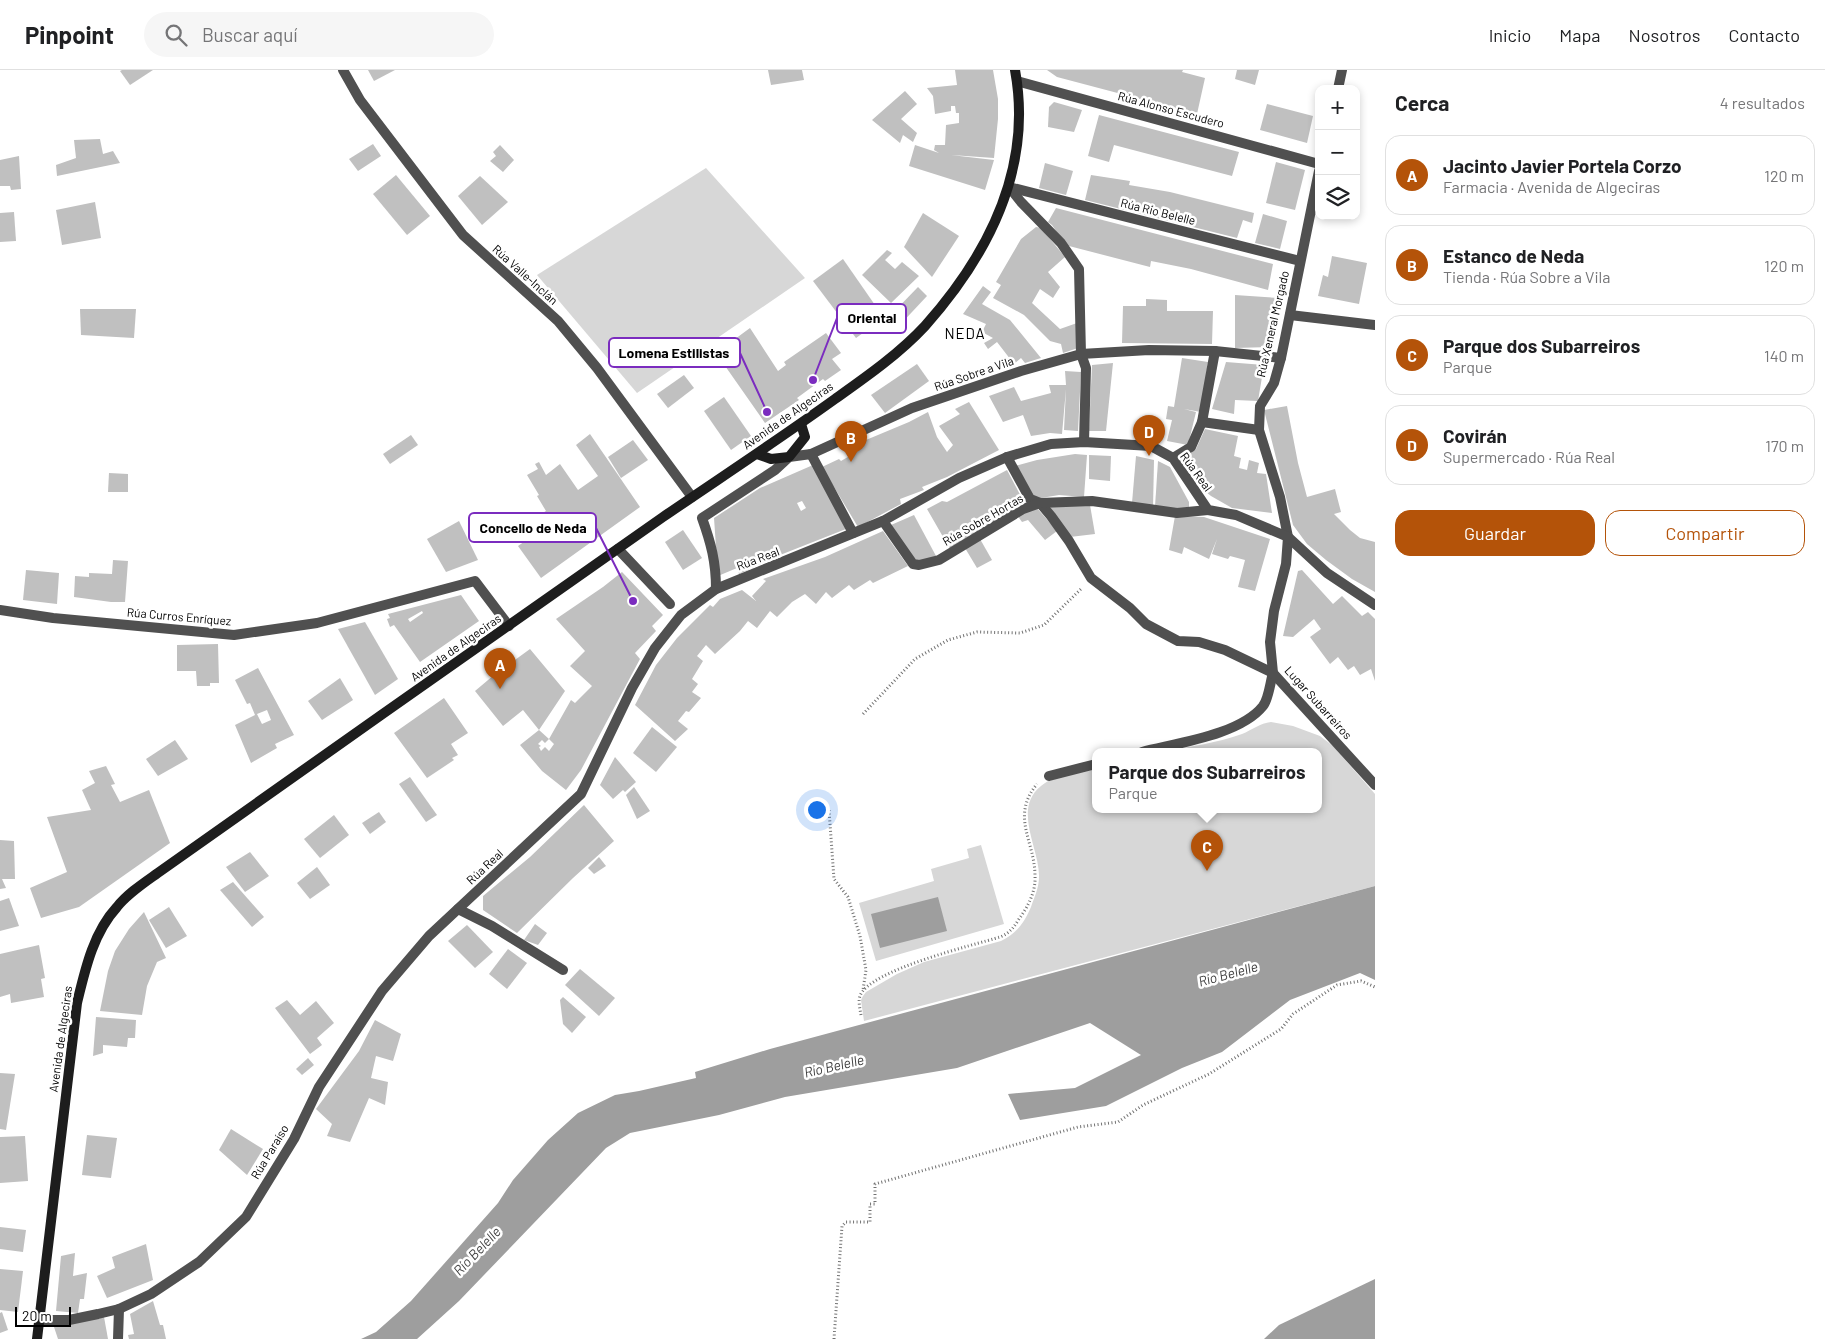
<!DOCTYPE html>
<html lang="es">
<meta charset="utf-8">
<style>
:root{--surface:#fff;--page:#f6f6f6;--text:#202124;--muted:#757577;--line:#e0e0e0;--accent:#b45309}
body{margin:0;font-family:Barlow,sans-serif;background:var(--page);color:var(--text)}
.controls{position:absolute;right:15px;top:15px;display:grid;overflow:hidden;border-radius:10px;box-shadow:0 2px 8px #0003}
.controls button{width:45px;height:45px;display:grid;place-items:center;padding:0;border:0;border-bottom:1px solid var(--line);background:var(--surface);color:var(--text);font:25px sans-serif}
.scale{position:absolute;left:15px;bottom:12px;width:56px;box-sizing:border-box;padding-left:5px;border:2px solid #000;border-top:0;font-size:14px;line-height:18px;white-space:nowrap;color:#000;-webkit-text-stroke:4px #fff;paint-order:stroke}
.you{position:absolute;left:816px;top:739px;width:18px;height:18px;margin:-12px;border:4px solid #fff;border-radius:50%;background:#1a73e8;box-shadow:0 0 0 8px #1a73e833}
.badge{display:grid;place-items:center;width:32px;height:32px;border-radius:50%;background:var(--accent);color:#fff;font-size:16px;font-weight:700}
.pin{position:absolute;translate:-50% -41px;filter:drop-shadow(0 1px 2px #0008)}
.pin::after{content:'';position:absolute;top:26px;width:18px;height:15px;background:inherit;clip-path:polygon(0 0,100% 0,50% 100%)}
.popup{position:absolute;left:1092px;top:678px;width:230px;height:65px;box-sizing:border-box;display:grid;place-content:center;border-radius:10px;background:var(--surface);filter:drop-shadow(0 1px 4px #0005);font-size:16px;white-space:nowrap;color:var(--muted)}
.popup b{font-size:19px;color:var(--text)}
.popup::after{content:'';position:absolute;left:50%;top:100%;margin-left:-10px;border:10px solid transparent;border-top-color:var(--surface)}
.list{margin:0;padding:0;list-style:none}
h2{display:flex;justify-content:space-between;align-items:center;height:65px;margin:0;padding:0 20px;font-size:21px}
h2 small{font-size:16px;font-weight:400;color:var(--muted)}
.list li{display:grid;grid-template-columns:32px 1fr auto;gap:15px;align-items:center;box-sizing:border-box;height:80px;margin:0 10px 10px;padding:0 10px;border:1px solid var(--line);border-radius:15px}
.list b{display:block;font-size:19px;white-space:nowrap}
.list p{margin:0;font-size:16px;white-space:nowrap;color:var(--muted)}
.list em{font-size:16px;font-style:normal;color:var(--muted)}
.actions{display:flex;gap:10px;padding:15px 20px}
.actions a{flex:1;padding:11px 0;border:1px solid var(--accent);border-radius:15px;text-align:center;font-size:18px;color:var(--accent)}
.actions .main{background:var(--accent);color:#fff}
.icon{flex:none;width:28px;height:28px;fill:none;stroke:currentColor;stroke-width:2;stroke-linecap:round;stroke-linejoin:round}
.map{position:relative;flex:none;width:1375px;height:1269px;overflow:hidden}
header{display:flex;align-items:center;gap:30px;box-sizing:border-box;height:70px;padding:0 25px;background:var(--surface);border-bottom:1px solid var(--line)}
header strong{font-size:24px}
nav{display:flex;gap:28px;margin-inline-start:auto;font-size:18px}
.search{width:350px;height:45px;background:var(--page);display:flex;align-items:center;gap:12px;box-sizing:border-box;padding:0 18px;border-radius:28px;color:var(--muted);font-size:19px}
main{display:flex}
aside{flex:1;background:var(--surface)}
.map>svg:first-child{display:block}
.green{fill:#d7d7d7}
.water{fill:#9e9e9e}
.building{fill:#c0c0c0;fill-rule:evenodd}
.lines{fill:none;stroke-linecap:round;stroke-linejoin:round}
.path{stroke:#727272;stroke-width:3;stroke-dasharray:1 2.5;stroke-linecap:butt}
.lane{stroke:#505050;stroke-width:10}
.street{stroke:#505050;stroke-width:10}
.secondary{stroke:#1d1d1d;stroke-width:10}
.labels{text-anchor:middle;stroke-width:5;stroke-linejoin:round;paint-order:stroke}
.street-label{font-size:12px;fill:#000;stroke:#fff}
.water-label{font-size:14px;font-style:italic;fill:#3f3f3f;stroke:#fff}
.quarter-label{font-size:15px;letter-spacing:1px;fill:#000;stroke:#fff}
.leader{fill:none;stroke:#7b2cbf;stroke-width:2}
.callout-dot{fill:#7b2cbf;stroke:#fff;stroke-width:2}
.callout{fill:#fff;stroke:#7b2cbf;stroke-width:2}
.callout-label{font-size:14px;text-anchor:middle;font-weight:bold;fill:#000}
</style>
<header>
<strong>Pinpoint</strong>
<div class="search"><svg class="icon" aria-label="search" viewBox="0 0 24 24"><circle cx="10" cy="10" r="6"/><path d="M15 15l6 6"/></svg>Buscar aquí</div>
<nav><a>Inicio</a><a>Mapa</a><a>Nosotros</a><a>Contacto</a></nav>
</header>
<main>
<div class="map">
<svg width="1375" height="1269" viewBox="0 0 1375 1269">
<rect width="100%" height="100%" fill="#fff"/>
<!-- green -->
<g class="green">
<polygon points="706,98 805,208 637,323 537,205"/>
<path d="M 1271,652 L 1293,656 L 1320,666 L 1333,676 L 1375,724 L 1375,816 L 864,951 L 861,930 L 863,926 L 866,922 L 897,904 L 924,892 L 1001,871 C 1017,863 1024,853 1031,837 C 1034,828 1039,818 1039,807 C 1040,779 1012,739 1041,716 C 1055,704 1078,703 1096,699 L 1096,740 L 1318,740 L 1318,682 L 1165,682 C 1190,676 1218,673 1242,664 C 1252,660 1260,653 1271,652 Z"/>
<polygon points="981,775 1004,854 876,891 859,833 934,811 931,799 969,788 967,779"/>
</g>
<!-- water -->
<g class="water">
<polygon points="1375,816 1375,910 1360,903 1290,930 1222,982 1182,998 1106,1036 1020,1050 1008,1024 1075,1018 1141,985 1090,953 957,998 785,1027 719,1045 630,1063 606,1078 459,1231 417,1269 361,1269 376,1262 411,1231 498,1133 513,1110 548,1070 578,1043 615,1025 639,1021 696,1008 695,1002 770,979"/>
<polygon points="938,827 947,861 880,878 871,844"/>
<polygon points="1375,1209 1375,1269 1264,1269 1279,1255"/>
</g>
<!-- building -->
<g class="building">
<polygon points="122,0 153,0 130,15 120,1"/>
<polygon points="368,0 395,0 374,11"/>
<polygon points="768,0 802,0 804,10 771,15"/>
<polygon points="955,0 993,0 998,29 998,49 994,88 951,85 994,90 985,120 909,96 915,75 939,83 934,80 935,75 945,75 946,55 959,53 959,43 956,43 955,36 951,36 951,41 935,44 933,26 927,18 957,15"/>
<polygon points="1047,0 1183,0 1182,2 1205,8 1197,44 1057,7"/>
<polygon points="1237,0 1259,0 1255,15 1235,9"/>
<polygon points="905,21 917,34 901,49 917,63 913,72 903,65 900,73 872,50"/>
<polygon points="1054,32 1082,40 1074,62 1048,57 1049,37"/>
<polygon points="1267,34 1313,46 1307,73 1260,60"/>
<polygon points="1099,45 1239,82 1232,106 1114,75 1109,92 1088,86"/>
<polygon points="100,69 103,84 113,81 120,93 57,106 56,95 76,88 74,70"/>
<polygon points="373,74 381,86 358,101 349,89"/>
<polygon points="500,75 514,90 503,102 490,91 496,86 493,82"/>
<polygon points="19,86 21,119 11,120 10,116 0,116 0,90"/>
<polygon points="1276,92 1305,100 1295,140 1266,133"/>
<polygon points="1045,93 1073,101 1066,125 1039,118"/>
<polygon points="396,105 430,146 407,165 373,124"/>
<polygon points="1091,105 1130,111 1129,115 1170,122 1254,143 1252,153 1243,150 1237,168 1085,130"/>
<polygon points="480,106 508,132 482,155 458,126"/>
<polygon points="95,132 101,168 62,175 56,140"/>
<polygon points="1056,138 1273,194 1268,220 1191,199 1151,191 1150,197 1069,176 1069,180 1052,155 1048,152"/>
<polygon points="14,142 16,171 0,172 0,143"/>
<polygon points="923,143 959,166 932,207 904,177"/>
<polygon points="1263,144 1287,151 1280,179 1255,173"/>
<polygon points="1036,157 1041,158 1065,187 1048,202 1060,217 1053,228 1040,219 1032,233 1060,259 1077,253 1078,278 1063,283 1061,274 1050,271 1024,245 993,228 1001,215 996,212 1021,169"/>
<polygon points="887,180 892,183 885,190 895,199 902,192 919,206 891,233 862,205"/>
<polygon points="1332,186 1367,193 1359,234 1318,226 1323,205 1328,207"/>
<polygon points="843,189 884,248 856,268 813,211"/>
<polygon points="983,216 991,222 982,234 1010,250 1041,288 1025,293 1021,288 1014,294 997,272 988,279 984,273 993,268 982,262 986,254 963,244"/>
<polygon points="918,217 927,226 897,258 887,249"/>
<polygon points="1235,225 1279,228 1270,277 1235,278"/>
<polygon points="1146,229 1167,230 1167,241 1213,241 1212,274 1122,273 1123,236 1146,236"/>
<polygon points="80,239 136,239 134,268 81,265"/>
<polygon points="750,258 778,301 786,295 784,292 826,263 841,283 832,289 841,300 825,311 823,309 797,328 799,330 765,353 716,283"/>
<polygon points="1182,288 1208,292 1201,342 1184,339 1196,342 1188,375 1167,371 1172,350 1166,349 1168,336 1174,337"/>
<polygon points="1226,292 1264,295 1258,331 1235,330 1234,344 1212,339"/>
<polygon points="1113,293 1106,361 1089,361 1092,295"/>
<polygon points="917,294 929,311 885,343 871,325"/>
<polygon points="1065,301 1081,302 1078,361 1064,360 1066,319 1062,364 1050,363 1031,366 1023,345 1003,352 989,326 1014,317 1021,331 1051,323 1049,315 1066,315"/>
<polygon points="684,305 694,318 668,338 657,324"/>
<polygon points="724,327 751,366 731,380 704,341"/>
<polygon points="969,332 999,380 947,407 922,417 924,420 900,429 901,434 858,457 822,397 839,389 841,391 858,381 854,375 909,352 928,342 937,367 947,382 953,375 939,356 960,344 955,339"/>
<polygon points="1287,336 1298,393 1307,427 1335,419 1341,442 1334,444 1350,460 1360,468 1375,472 1375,522 1352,509 1326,490 1307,474 1293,455 1264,340"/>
<polygon points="1205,359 1238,366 1234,386 1241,388 1239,398 1247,400 1249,390 1259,393 1257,403 1266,404 1272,443 1232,438 1211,426 1201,418 1184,389 1196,379"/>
<polygon points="590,364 640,437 541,508 518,476 528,469 519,457 546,441 537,426 539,425 527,405 538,399 535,394 539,392 546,405 560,394 578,420 598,406 576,375"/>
<polygon points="411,365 418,375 390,394 383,384"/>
<polygon points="633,370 648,390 621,408 608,387"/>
<polygon points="1075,384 1087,385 1084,427 1059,425 1041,428 1032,428 1015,396 1037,390"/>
<polygon points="1089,385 1111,386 1110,411 1089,409"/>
<polygon points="1136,386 1154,390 1153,438 1132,433"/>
<polygon points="1158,391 1170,397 1189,432 1189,439 1155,437"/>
<path d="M 813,395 L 846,459 L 775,487 L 739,504 L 737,498 L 718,506 L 714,448 L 760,418 ZM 802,431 L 806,438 L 801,441 L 797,433 Z"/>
<polygon points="1007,400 1025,434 998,451 966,468 950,479 927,439 942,431 947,432"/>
<polygon points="109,403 128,404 128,422 108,422"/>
<polygon points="1090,435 1095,464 1070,467 1049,439 1051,436"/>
<polygon points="1036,437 1057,461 1045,470 1028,450 1022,452 1017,445"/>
<polygon points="914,445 936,486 916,493 891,455"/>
<polygon points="1175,446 1204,447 1270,469 1255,521 1238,517 1245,490 1230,486 1228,489 1212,484 1217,469 1209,489 1184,477 1182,484 1169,480"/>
<polygon points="459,451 478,490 446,502 427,469"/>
<polygon points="683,460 702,488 683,500 665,472"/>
<polygon points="883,461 908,496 873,513 870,510 854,520 849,515 832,528 826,522 816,534 805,524 792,532 777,547 770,541 757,558 748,551 740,561 715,584 706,575 697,586 703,591 692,609 698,614 692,622 701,628 689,642 686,641 678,651 688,659 675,671 635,635 656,595 677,568 710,535 713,537 720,529 742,520 756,531 752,526 766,511 763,509 825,487"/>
<polygon points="980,469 992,490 977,498 965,478"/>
<polygon points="113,490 128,491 125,532 111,532 74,527 75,506 89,507 89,503 112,504"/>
<polygon points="26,500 59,503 57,534 23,530"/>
<polygon points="1302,500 1333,534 1342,526 1362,546 1368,542 1375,549 1375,611 1371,599 1360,605 1354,596 1348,600 1338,587 1330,594 1310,567 1321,559 1314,549 1293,567 1283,566 1298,501"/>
<polygon points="622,502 663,545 652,556 656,561 635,583 640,589 581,700 566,720 542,701 520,675 539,660 549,669 545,673 542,670 538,674 541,676 539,677 541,681 545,677 549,681 554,674 549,669 571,630 575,633 592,616 570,596 585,581 556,549 603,517"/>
<path d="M 461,525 L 479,551 L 420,592 L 394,555 L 390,557 L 387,549 L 390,548 L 388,544 ZM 422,541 L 423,543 L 410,552 L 408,549 Z"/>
<polygon points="365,552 398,609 375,625 338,559"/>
<polygon points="218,574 219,613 210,613 210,616 197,616 196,601 177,601 177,575"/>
<polygon points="530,579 565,621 539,660 523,640 503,656 475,621 494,605"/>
<path d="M 258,598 L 294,665 L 275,674 L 277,678 L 251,693 L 235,655 L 255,645 L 250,633 L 247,634 L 235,610 ZM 267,640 L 271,650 L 262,654 L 257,644 Z"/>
<polygon points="340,608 353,630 322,650 308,631"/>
<polygon points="444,628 468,663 451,674 458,685 452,688 454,690 427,708 394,663"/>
<polygon points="652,657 677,677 656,702 633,683"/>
<polygon points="175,670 188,689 158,706 146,689"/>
<polygon points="615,687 636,712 625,722 623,720 613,729 600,715"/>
<polygon points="106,696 115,714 111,715 120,732 149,720 170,773 79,837 41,848 30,818 67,802 47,747 91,740 82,720 95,713 89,701"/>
<polygon points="410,707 437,745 426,752 399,714"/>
<polygon points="634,717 650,741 637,749 626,725"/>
<polygon points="584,735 614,771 573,808 517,863 483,840 483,826 530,787"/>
<polygon points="379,742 386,752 370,764 362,753"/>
<polygon points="334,745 349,765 320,788 304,769"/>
<polygon points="0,770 14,771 15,809 2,809 6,818 0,819"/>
<polygon points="250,782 269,806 245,822 226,797"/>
<polygon points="599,787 606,796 594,804 588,798"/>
<polygon points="317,797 330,815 310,829 297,813"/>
<polygon points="233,812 264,847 252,857 220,820"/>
<polygon points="9,828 19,856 0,861 0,831"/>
<polygon points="169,837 187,866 166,878 149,850"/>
<polygon points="144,842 166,888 157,892 147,916 142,945 100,941 108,901 115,881 129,859"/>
<polygon points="535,854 547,863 538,875 524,870"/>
<polygon points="467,855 493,882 475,898 448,871"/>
<polygon points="39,875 45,908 41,909 44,927 11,933 10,924 0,927 0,884"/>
<polygon points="508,879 527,893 507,919 489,904"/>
<polygon points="580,899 615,928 599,946 565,915"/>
<polygon points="563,927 586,947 572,963 563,954 560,930"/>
<polygon points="287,930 300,945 316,931 334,953 317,968 322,975 310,984 275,938"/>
<polygon points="96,947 136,950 135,968 128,968 127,977 103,975 103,983 93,986"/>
<polygon points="375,950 401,964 393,991 376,986 371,1008 388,1012 385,1035 369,1028 350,1072 327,1066 332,1054 316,1039 359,981"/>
<polygon points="308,988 314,995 302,1005 296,999"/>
<polygon points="0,1003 15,1004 6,1060 0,1059"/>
<polygon points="231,1059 263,1079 247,1105 219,1080"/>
<polygon points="87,1065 117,1068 111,1108 82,1105"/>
<polygon points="25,1066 28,1111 0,1113 0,1067"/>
<polygon points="0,1157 26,1160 23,1182 0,1179"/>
<polygon points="146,1174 153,1210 107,1228 97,1206 115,1198 112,1187"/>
<polygon points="75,1183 73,1206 87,1203 84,1229 80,1229 78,1243 56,1241 61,1186"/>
<polygon points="0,1199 23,1201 18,1242 0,1240"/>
<polygon points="153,1231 160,1255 163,1255 166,1269 129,1269 128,1265 134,1264 130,1244"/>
<polygon points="2,1242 8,1260 0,1263 0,1243"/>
<polygon points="104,1247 108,1269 58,1269 54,1257"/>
</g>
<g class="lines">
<!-- path -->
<g class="path">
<polyline points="863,644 915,589 948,570 977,562 1020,563 1044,555 1082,518"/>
<polyline points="829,740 834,809 848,827 860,866 866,900 863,920"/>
<path d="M 861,945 C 860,939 858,931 860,926 C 869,900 974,875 1000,867 C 1010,863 1014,857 1019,849 C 1028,837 1036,821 1035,806 C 1035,771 1010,747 1037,714"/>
<polyline points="834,1269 842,1156 846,1152 870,1152 870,1134 875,1134 875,1114 1078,1057 1118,1052 1143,1035 1209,1004 1281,959 1293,944 1337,915 1361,911 1375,917"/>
</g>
<!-- lane -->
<g class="lane">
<polyline points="1009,117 1021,132 1061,173 1079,199 1081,284"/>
<polyline points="1215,281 1202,352 1259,360"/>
<path d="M 1007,387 L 1030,429 L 1040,433 L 1051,446 L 1069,471 L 1091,508 L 1130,538 L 1146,554 L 1178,571 L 1199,572 L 1225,580 L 1273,603 C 1270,613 1269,628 1263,636 C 1240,665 1177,673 1142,682"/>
<polyline points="1049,706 1096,694"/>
</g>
<!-- street -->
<g class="street">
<polyline points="343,0 360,30 463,165 558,251 597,298 692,427"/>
<polyline points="1017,11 1319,94"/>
<polyline points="1338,19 1342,0"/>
<polyline points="1319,101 1281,288 1274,313 1260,336 1259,360 1280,427 1288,467 1286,494 1274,541 1270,572 1273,603 1375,715"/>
<polyline points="1009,117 1300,191"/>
<polyline points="1290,245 1375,255"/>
<polyline points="1081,284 1086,298 1084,372"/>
<polyline points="811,384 853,463"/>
<polyline points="1173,388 1191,377 1202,352"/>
<polyline points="883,451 913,494 919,495 939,490 1023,439 1040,433 1092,431 1177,443 1208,440"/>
<polyline points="618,479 670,534"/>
<path d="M 716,519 C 716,492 711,473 702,448 L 775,400 L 789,387 L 811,384 L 912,338 L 1021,301 L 1081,284 L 1149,280 L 1215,281 L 1281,288"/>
<polyline points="0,540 53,548 234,565 317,553 475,511 509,556"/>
<polyline points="458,839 492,856 563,900"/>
<polyline points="39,1250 69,1250 98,1244 119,1239 151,1224 199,1192 246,1147 294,1069 319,1017 382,921 429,866 581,724 632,618 655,578 681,545 716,519 883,451 959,408 1007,387 1051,374 1084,372 1151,376 1173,388 1208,440 1236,445 1288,467 1327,503 1375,535"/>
<polyline points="118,1269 119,1239"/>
</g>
<!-- secondary -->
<g class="secondary">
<polyline points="757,384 771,389 789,387 805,367 801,354"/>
<path d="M 37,1269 L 77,933 C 85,900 93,863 117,837 C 129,822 147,811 162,800 C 329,682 495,564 663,447 C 720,408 778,370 835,329 C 866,307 899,284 925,256 C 989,184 1033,98 1015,0"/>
</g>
</g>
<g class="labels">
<!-- street labels -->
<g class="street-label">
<text transform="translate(1171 40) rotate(15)" y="4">Rúa Alonso Escudero</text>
<text transform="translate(1158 142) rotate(14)" y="4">Rúa Rio Belelle</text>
<text transform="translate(525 205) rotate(42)" y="4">Rúa Valle-Inclán</text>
<text transform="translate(1273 254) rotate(-77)" y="4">Rúa Xeneral Morgado</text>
<text transform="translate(974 304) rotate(-19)" y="4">Rúa Sobre a Vila</text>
<text transform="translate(788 346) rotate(-35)" y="4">Avenida de Algeciras</text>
<text transform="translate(1196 402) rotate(54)" y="4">Rúa Real</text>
<text transform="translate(983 450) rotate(-30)" y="4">Rúa Sobre Hortas</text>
<text transform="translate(758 489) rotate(-21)" y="4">Rúa Real</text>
<text transform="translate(179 547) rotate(5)" y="4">Rúa Curros Enríquez</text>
<text transform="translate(456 578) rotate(-35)" y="4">Avenida de Algeciras</text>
<text transform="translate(1318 633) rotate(48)" y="4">Lugar Subarreiros</text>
<text transform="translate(485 797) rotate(-43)" y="4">Rúa Real</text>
<text transform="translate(61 969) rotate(-82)" y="4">Avenida de Algeciras</text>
<text transform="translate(270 1082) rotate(-59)" y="4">Rúa Paraíso</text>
</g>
<!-- water labels -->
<g class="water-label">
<text transform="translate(1228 904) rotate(-15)" y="5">Río Belelle</text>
<text transform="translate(834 996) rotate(-13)" y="5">Río Belelle</text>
<text transform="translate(477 1181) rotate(-46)" y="5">Río Belelle</text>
</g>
<!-- quarter labels -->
<g class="quarter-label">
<text x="965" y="269">NEDA</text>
</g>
</g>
<!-- callouts -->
<path class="leader" d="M813 310L837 248M767 342L740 283M633 531L596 458"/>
<g class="callout-dot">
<circle cx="813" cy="310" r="5"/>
<circle cx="767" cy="342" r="5"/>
<circle cx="633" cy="531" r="5"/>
</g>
<g class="callout">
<rect x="837" y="234" width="69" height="29" rx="5"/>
<rect x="609" y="268" width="131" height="29" rx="5"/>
<rect x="469" y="443" width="127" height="29" rx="5"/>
</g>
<g class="callout-label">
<text x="872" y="253">Oriental</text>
<text x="674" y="288">Lomena Estilistas</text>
<text x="533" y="463">Concello de Neda</text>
</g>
</svg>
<div class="controls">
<button>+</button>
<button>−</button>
<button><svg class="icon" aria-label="layers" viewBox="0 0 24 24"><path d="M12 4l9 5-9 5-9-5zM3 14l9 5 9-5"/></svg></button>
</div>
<div class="scale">20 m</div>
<div class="you"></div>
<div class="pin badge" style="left:500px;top:619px">A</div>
<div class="pin badge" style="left:851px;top:392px">B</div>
<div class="pin badge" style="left:1207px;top:801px">C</div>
<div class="popup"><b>Parque dos Subarreiros</b>Parque</div>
<div class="pin badge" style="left:1149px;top:386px">D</div>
</div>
<aside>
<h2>Cerca<small>4 resultados</small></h2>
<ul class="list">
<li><span class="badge">A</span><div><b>Jacinto Javier Portela Corzo</b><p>Farmacia · Avenida de Algeciras</p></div><em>120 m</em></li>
<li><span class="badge">B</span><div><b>Estanco de Neda</b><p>Tienda · Rúa Sobre a Vila</p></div><em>120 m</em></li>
<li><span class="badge">C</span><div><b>Parque dos Subarreiros</b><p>Parque</p></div><em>140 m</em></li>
<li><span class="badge">D</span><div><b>Covirán</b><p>Supermercado · Rúa Real</p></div><em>170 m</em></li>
</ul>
<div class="actions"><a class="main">Guardar</a><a>Compartir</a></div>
</aside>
</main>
